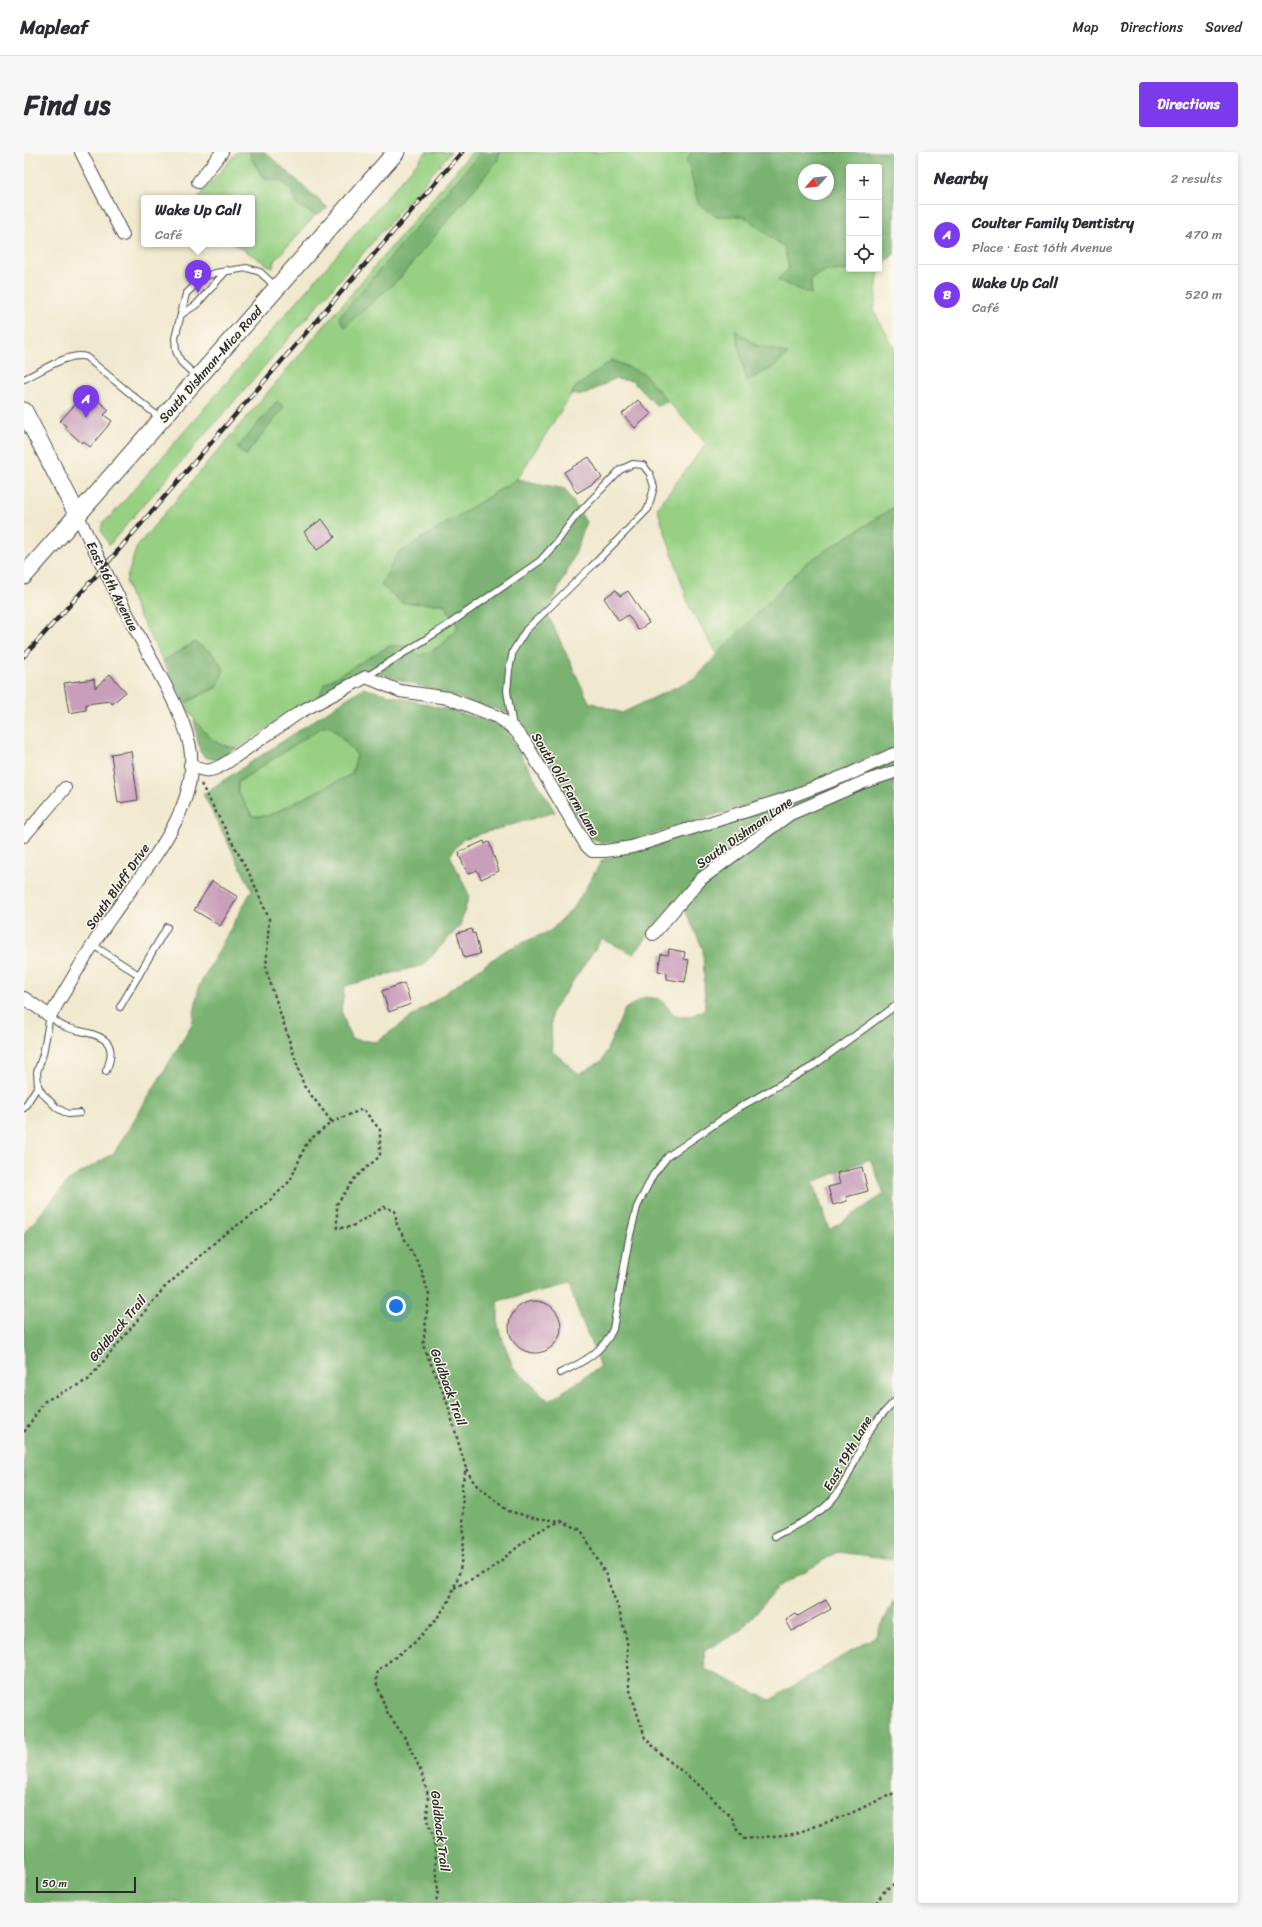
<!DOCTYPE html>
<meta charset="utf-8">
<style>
:root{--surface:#fff;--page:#f7f7f7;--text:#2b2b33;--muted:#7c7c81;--line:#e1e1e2;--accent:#7c3aed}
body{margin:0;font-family:Sriracha,sans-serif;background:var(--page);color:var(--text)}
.controls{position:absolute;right:12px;top:12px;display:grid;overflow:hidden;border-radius:4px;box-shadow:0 2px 6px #0003}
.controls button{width:36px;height:36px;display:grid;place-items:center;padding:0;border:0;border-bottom:1px solid var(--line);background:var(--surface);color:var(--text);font:20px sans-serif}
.compass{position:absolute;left:774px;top:12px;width:36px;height:36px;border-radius:50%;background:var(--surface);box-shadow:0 2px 6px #0003;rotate:243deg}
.scale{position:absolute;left:12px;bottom:10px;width:100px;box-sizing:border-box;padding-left:4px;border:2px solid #2b2b2b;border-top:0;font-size:11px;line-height:14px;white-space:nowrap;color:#2b2b2b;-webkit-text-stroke:3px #fbf7ec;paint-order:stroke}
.you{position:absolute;left:372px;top:1154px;width:14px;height:14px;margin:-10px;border:3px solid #fff;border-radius:50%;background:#1a73e8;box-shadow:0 0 0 6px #1a73e833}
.badge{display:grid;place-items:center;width:26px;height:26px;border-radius:50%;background:var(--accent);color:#fff;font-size:13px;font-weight:700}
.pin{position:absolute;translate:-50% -33px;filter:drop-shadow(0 1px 2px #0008)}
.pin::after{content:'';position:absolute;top:21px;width:14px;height:12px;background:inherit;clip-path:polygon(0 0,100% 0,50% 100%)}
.popup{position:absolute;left:117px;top:43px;width:114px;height:52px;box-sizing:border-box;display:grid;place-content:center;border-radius:4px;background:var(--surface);filter:drop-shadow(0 1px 3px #0005);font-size:13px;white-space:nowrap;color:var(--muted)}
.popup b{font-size:15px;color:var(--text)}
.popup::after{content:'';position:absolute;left:50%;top:100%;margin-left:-8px;border:8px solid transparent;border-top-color:var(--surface)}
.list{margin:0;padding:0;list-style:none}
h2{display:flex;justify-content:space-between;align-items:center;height:52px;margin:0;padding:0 16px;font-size:17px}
h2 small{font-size:13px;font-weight:400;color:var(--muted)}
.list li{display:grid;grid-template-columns:26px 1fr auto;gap:12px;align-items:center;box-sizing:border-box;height:60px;padding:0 16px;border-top:1px solid var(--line)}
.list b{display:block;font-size:15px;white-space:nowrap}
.list p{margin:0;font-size:13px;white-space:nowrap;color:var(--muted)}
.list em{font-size:13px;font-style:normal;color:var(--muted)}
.icon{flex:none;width:22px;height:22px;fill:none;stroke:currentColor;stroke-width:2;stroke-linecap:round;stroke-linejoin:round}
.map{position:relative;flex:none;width:870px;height:1751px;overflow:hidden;border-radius:4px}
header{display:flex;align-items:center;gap:24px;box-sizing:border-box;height:56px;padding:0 20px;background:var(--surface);border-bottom:1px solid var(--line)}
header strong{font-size:19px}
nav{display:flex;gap:22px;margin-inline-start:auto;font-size:14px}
.intro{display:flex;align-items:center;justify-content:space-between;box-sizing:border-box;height:96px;padding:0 24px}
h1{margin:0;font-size:28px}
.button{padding:10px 18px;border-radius:4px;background:var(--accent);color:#fff;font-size:14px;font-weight:700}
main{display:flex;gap:24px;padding:0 24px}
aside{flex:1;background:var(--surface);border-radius:4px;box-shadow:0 2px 6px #0003}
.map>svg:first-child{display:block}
.green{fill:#97d083;stroke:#617e57;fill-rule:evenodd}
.forest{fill:#79b271;stroke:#526e4e;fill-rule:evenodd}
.building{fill:#c89eba}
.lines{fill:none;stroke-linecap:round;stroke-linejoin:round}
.lane-casing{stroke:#494844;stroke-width:8}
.street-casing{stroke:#494844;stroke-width:14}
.secondary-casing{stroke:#494844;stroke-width:19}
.path{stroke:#494844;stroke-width:2.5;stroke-dasharray:3 3;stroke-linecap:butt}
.lane{stroke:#fff;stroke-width:6}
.street{stroke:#fff;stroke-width:12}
.secondary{stroke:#fff;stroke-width:17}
.rail-casing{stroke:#2b2b2b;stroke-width:4.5}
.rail{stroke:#fbf7ec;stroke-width:3;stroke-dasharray:9;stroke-linecap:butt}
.labels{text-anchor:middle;stroke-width:3;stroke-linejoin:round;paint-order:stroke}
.street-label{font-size:13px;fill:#2b2b2b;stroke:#fbf7ec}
</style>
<header>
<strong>Mapleaf</strong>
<nav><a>Map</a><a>Directions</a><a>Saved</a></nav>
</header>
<div class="intro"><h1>Find us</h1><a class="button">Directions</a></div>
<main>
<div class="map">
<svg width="870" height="1751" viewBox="0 0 870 1751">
<rect width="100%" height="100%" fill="#fbf7ec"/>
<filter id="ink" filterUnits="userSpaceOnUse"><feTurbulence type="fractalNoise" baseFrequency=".025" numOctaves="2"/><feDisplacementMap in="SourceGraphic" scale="8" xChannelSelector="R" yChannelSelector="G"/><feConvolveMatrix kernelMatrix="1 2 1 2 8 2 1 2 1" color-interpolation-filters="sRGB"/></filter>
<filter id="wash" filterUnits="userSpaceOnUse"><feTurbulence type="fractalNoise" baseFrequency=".012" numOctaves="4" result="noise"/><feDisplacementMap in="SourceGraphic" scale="16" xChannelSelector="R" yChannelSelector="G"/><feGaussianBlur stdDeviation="0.9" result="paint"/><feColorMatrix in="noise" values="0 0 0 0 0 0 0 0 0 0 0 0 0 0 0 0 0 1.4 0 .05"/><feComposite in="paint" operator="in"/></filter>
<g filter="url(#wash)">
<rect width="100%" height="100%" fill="#f1e9cf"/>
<!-- green -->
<g class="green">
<polygon points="213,0 226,0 227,6 240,27 256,29 266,36 274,54 292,63 250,109 249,116 210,92 228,92 228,46 174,46"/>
<polygon points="402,0 427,0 85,393 77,378 79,370 88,363"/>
<path d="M 448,0 L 457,0 L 315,165 L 320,174 L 374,128 L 474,8 L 475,0 L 668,0 L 663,8 L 691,64 L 720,64 L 760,95 L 765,116 L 753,128 L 787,141 L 787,126 L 801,119 L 855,117 L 850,159 L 870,196 L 870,355 L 781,412 L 694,503 L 666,456 L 633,356 L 682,292 L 620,222 L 588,208 L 552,235 L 493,327 L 373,402 L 378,451 L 420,452 L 434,474 L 418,493 L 396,504 L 383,494 C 341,518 297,541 256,567 C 248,572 220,594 213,596 C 191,601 169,567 161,551 L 194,535 L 171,490 L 139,509 L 109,451 L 102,429 L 113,394 ZM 711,178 L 732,193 L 764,202 L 723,229 ZM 253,249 L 223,303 L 222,303 L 214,296 Z"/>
<polygon points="307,574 333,603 328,622 244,664 228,664 214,640 214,630 298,575"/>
</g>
<!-- forest -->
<g class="forest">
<polygon points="226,0 241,0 304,56 292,63 274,54 266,36 256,29 241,27 227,6"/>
<polygon points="457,0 475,0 474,8 374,128 320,175 315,165"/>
<path d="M 668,0 L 870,0 L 870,102 L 855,117 L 802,119 L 787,126 L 787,142 L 753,128 L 765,116 L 760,95 L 720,64 L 691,64 L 674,51 L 663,8 ZM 825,15 L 855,15 L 855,117 L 825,117 ZM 780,18 L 804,18 L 804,42 L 780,42 Z"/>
<polygon points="711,178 732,193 764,202 748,216 723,229"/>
<polygon points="588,208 620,222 644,250 633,254 608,229 590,227 562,242 547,243 552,235"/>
<polygon points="253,249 260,255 222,303 213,296"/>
<polygon points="493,327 541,337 562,370 552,400 523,461 565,550 598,561 671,526 781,412 870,355 870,596 771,638 607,689 580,691 565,685 493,564 345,518 295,545 300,532 365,494 383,494 396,504 418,493 434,474 420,452 378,451 357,433 373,402"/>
<polygon points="171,490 189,502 200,517 194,534 161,551 139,509"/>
<path d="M 339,536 L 478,572 L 531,660 L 439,687 L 426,703 L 445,743 L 436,774 L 399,813 L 321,834 L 317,858 L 327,887 L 352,890 L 482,798 L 526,779 L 551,754 L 578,708 L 760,652 L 870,606 L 870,1407 L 814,1400 L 754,1435 L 716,1479 L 680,1499 L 681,1517 L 746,1548 L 852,1484 L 870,1449 L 870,1751 L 0,1751 L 0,1082 L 45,1028 L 90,1001 L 168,873 L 175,834 L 228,738 L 179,642 ZM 307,574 L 333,603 L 328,622 L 244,664 L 228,664 L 214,640 L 214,630 L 298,575 ZM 651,749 L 660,756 L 679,797 L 681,858 L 664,865 L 651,863 L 636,847 L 621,845 L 601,857 L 578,909 L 555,922 L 528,899 L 527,861 L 578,787 L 610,802 ZM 846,1007 L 860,1042 L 806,1078 L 789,1030 ZM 544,1132 L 576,1215 L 525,1249 L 489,1215 L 474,1175 L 474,1149 Z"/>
<path d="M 170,568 C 185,584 190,594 213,596 L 193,608 L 181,605 L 176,600 Z"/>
</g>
<g id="blocks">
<!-- building -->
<g class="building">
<polygon points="65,241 85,258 80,263 88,269 66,295 59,289 58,291 41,276 42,274 36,269 59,244 61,246"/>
<polygon points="614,248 627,262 611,276 598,262"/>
<polygon points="565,305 578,326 553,341 540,320"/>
<polygon points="298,367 311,385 293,398 280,380"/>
<polygon points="592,438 596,444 604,439 625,471 614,478 604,463 595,469 580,446"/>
<polygon points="86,522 102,540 88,552 86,549 62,552 62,558 45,561 40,531 70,527 71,536"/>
<polygon points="107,599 114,648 94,651 87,602"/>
<polygon points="460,689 461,692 465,690 475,719 457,727 453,718 444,722 435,703 436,703 435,700"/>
<polygon points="188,729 214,745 196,774 170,758"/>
<polygon points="448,777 449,782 451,781 456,802 440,806 433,781"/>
<polygon points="645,797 661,800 660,807 665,808 661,830 643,827 643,821 634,819 637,802 644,803"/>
<polygon points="380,831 387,852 365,860 358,839"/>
<polygon points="838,1015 844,1039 822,1045 823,1049 809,1053 804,1035 816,1032 813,1021"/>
<circle cx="511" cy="1175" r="26"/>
<polygon points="802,1448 807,1457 768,1479 762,1468 772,1462 774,1464"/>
</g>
</g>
</g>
<g filter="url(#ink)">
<use href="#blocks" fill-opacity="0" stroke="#494844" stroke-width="1"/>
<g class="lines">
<!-- lane casing -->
<g class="lane-casing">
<g id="lane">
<polyline points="158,162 172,153 203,118"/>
<polyline points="173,225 157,210 152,199 151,186 162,142 179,125 191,121 223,116 236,120 252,135"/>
<path d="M 0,227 C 16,220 46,199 62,205 L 137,267"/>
<polyline points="342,525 421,475 516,409 532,391 551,365 596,318 609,312 619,313 626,322 630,335 624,357 567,415 502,478 489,499 485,518 483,539 489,575"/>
<polyline points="69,793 115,823"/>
<polyline points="96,855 143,775"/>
<polyline points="0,956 14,934"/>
<path d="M 56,961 L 44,962 L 33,956 L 18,941 L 14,934 L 13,920 L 19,902 L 26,864 C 31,869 37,874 44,876 C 70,883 98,883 82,919"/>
<path d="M 536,1221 C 558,1211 579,1200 589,1177 L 605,1087 L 613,1055 L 629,1023 L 644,1004 L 716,955 L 789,914 L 870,855"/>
<path d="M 751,1384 C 769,1374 792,1365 806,1350 C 824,1331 831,1306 843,1283 C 849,1271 860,1260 870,1250"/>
</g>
</g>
<!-- street casing -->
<g class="street-casing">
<g id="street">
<polyline points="57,0 99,83"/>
<polyline points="174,30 198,0"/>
<path d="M 166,613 C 182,621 187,620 202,611 L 276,560 L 342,525 L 376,539 L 424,546 L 474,565 L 489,576 L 501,590 L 562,693 L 568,699 L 581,699 L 608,695 L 758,648 L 828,621 L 870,602"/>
<polyline points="0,684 41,636"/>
<polyline points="629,782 677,727 766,662 840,630 870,620"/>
<path d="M 0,846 L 26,864 C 46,831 65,796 88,764 C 120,717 177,657 166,595 C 160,564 139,529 124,501 C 100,456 76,410 54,364"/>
</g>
</g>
<!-- secondary casing -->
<g class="secondary-casing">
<g id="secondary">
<polyline points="0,259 54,364"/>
<polyline points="0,424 372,0"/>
</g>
</g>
<!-- path -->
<g class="path">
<polyline points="177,632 228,727 245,767 242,818 254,854 280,934 308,970"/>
<polyline points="0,1280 21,1249 64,1228 140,1136 198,1084 237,1057 266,1029 283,990 308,970 339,957 356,978 356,1004 331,1026 313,1052 313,1076 327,1075 360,1055 371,1059 373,1073 397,1117 405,1143 399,1193 422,1247 442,1317 438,1332 440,1389 436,1419 425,1449 411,1469 390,1491 354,1518 352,1530 363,1560 383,1589 397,1619 404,1643 403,1668 411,1694 414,1739 412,1751"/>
<polyline points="442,1317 451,1332 484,1359 511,1366 537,1369 557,1378 581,1421 596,1461 603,1489 605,1535 621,1586 638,1603 676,1634 708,1666 713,1678 720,1687 770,1682 823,1663 870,1641"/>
<polyline points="430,1436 464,1419 511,1381 537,1369"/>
<polyline points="852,1751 862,1737 870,1732"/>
</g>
<!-- lane -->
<use href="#lane" class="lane"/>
<!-- street -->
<use href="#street" class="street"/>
<!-- secondary -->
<use href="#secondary" class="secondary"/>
<!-- rail casing -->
<g class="rail-casing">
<polyline id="rail" points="0,504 79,416 438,0"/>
</g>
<!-- rail -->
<use href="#rail" class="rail"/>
</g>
</g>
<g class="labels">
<!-- street labels -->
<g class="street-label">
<text transform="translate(186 212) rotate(-49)" y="5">South Dishman-Mica Road</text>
<text transform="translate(89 434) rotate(63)" y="5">East 16th Avenue</text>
<text transform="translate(542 632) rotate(59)" y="5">South Old Farm Lane</text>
<text transform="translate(720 680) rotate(-35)" y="5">South Dishman Lane</text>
<text transform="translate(93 734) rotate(-55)" y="5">South Bluff Drive</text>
<text transform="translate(93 1176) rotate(-50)" y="5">Goldback Trail</text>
<text transform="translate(425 1235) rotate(70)" y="5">Goldback Trail</text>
<text transform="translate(823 1301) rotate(-60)" y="5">East 19th Lane</text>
<text transform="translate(417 1679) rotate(83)" y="5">Goldback Trail</text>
</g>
</g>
</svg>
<div class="controls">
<button>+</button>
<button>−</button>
<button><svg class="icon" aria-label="locate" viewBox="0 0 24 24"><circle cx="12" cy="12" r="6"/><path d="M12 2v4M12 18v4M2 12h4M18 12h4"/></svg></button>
</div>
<svg class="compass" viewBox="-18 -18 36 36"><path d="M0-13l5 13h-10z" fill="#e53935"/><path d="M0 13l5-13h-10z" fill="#7c7c81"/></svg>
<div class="scale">50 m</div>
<div class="you"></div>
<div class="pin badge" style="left:62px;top:266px">A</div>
<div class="pin badge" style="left:174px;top:141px">B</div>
<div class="popup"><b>Wake Up Call</b>Café</div>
</div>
<aside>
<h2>Nearby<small>2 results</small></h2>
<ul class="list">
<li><span class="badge">A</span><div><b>Coulter Family Dentistry</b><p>Place · East 16th Avenue</p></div><em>470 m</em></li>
<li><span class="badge">B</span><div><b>Wake Up Call</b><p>Café</p></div><em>520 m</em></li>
</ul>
</aside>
</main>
